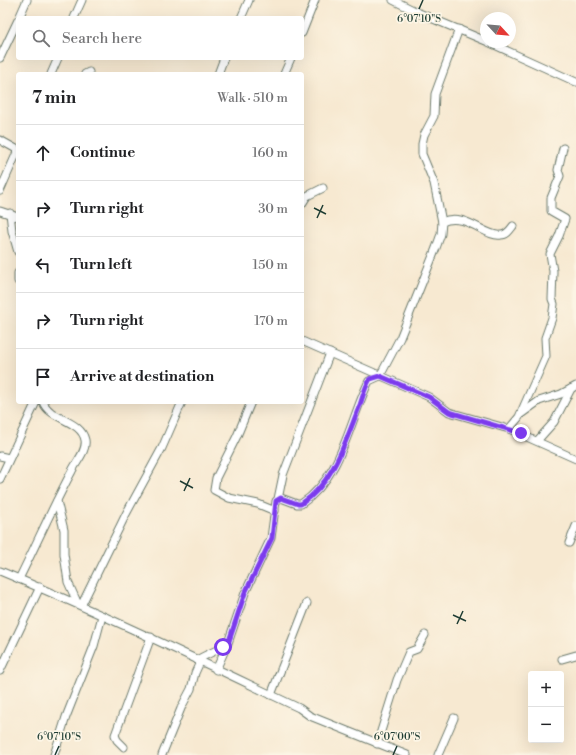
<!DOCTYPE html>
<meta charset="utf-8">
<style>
:root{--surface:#fff;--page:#f6f6f6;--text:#202124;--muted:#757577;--line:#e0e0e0}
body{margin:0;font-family:"Libre Bodoni",serif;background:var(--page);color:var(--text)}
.controls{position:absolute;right:12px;bottom:12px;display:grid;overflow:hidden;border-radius:4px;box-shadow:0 4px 16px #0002}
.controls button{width:36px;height:36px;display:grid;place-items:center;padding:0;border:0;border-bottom:1px solid var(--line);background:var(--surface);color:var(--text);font:20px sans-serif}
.compass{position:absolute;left:480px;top:12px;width:36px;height:36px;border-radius:50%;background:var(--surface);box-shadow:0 4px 16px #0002;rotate:116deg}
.stop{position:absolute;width:12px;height:12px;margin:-9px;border:3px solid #7c3aed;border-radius:50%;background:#fff}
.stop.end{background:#7c3aed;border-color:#fff;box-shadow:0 1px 4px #0008}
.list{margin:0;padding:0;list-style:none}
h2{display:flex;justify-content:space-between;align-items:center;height:52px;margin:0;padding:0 16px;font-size:17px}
h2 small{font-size:13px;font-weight:400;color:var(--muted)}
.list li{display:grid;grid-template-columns:26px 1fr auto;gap:12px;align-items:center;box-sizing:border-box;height:56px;padding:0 16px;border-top:1px solid var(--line)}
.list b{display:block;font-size:15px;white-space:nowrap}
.list em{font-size:13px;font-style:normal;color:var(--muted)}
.icon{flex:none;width:22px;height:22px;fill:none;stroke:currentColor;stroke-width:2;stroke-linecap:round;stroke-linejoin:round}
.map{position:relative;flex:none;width:576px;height:755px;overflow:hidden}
.search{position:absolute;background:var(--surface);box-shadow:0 4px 16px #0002;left:16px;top:16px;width:288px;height:44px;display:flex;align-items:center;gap:10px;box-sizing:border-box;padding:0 14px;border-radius:4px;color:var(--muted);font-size:15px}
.panel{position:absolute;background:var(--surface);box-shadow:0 4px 16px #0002;left:16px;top:72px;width:288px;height:332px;border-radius:4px}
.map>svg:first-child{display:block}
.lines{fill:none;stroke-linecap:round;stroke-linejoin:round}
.street-casing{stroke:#6b796b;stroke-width:9}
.street{stroke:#fff;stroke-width:7}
.route{stroke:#7c3aed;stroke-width:5}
.ticks{fill:none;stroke:#1f3d34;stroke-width:1.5}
.ticks-label{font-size:10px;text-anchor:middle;fill:#1f3d34;stroke:#fcf5e5;stroke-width:3.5;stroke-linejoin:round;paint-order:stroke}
</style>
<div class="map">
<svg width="576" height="755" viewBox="0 0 576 755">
<rect width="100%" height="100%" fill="#fcf5e5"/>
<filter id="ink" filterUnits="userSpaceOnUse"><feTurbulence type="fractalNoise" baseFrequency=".025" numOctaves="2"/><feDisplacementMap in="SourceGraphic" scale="8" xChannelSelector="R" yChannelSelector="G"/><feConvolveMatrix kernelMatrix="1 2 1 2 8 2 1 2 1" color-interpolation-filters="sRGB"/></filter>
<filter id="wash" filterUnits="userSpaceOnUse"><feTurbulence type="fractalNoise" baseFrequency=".012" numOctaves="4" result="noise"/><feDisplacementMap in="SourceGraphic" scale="16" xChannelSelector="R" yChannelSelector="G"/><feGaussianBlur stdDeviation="0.9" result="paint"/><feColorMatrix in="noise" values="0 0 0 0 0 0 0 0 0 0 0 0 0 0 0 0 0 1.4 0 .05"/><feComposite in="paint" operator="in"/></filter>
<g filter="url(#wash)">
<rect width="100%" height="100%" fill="#f7e9d1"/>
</g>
<g filter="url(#ink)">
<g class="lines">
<!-- street casing -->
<g class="street-casing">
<g id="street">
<polyline points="393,0 419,13 486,41"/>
<polyline points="19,18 27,0"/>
<polyline points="74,18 82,0"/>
<polyline points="241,18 249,0"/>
<polyline points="302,33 315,0"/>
<polyline points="488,42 576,82"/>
<polyline points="0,58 18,20"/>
<polyline points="51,74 58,58"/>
<polyline points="85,74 89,72"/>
<polyline points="218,74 224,58"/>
<polyline points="284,74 291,58"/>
<polyline points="0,140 18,150 0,191"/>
<polyline points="302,204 307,196 323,188"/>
<polyline points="0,211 18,217"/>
<polyline points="10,213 12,231 18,252"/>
<path d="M 442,222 C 465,211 486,238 501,235 C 507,235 510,230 513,226"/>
<polyline points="18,273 18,281"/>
<polyline points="302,341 429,397 449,412 509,429 576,459"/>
<polyline points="251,402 237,436 216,478 214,490 229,498 258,504 275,511"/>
<polyline points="521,414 539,401 561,394 576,386"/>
<polyline points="509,429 519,417 546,356 545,338 552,318 554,304 552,299 553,271 550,254 559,236 565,219 551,211 551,198 560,176 558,170 563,148"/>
<polyline points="537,441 554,422 571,389"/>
<polyline points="0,456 9,458"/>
<polyline points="0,479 36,402"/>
<polyline points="278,499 283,475 330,353"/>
<polyline points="57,501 64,530 64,554 68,582 77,602"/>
<polyline points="569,543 576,526"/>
<path d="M 0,571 C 101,613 200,661 299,708 L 310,716 L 407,755"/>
<path d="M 19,579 C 37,543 53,506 72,471 C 76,462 87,451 85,440 C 81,420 50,420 43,402"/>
<polyline points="82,604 126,514 162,448 182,402"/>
<polyline points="562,659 576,655"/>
<path d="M 197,660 C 207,654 216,651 226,645"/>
<path d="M 216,670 L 228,643 L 245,593 L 271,538 L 276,501 L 281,498 L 297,504 L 301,504 C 342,477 349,422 369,381 L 380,376 L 400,338 L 436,248 L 441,234 L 442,222 L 434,183 L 422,154 L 422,144 L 424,135 L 434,116 L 435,94 L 459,29"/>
<polyline points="0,671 40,587"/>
<polyline points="271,695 307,603"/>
<polyline points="377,744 397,680 409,652 417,649 425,635"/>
<polyline points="124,747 117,740 115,735 151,637"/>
<polyline points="54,755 66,717 94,646 102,616"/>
<polyline points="162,755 182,706 191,689 195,673 200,662"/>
<polyline points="438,755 454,718"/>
</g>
</g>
<!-- street -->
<use href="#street" class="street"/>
</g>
</g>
<g class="lines" filter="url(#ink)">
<!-- route -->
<path class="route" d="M 223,647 L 228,644 L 245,593 L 272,538 L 276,501 L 281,498 L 298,504 L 301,504 C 334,483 346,439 360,405 C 363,396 365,387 370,379 L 380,376 L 429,397 L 449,412 L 521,433"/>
</g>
<!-- ticks -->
<path class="ticks" d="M 419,9 L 423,0M 314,208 L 326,214M 317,218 L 323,205M 180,481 L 193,488M 184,491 L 190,478M 453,615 L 466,621M 457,624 L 463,611M 55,755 L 59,746M 393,755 L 397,746"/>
<g class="ticks-label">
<text x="419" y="22">6°07'10"S</text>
<text x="59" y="740">6°07'10"S</text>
<text x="397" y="740">6°07'00"S</text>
</g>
</svg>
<div class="controls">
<button>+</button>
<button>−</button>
</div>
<svg class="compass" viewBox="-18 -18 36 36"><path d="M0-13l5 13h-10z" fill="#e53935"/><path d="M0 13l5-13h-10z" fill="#757577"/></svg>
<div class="stop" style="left:223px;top:647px"></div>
<div class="stop end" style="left:521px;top:433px"></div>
<div class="search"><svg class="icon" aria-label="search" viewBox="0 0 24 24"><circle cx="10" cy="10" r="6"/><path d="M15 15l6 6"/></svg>Search here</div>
<section class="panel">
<h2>7 min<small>Walk · 510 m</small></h2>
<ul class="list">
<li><svg class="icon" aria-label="ahead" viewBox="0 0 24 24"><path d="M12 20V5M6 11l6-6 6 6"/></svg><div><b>Continue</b></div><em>160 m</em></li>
<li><svg class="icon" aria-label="right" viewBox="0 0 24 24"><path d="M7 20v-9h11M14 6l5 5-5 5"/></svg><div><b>Turn right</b></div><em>30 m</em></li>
<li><svg class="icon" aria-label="left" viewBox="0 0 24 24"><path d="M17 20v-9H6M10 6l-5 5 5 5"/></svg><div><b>Turn left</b></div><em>150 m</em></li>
<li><svg class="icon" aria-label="right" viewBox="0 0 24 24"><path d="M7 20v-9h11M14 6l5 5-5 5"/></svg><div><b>Turn right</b></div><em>170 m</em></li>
<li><svg class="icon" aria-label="arrive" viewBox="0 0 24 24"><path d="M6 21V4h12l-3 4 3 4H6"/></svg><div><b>Arrive at destination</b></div></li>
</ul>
</section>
</div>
